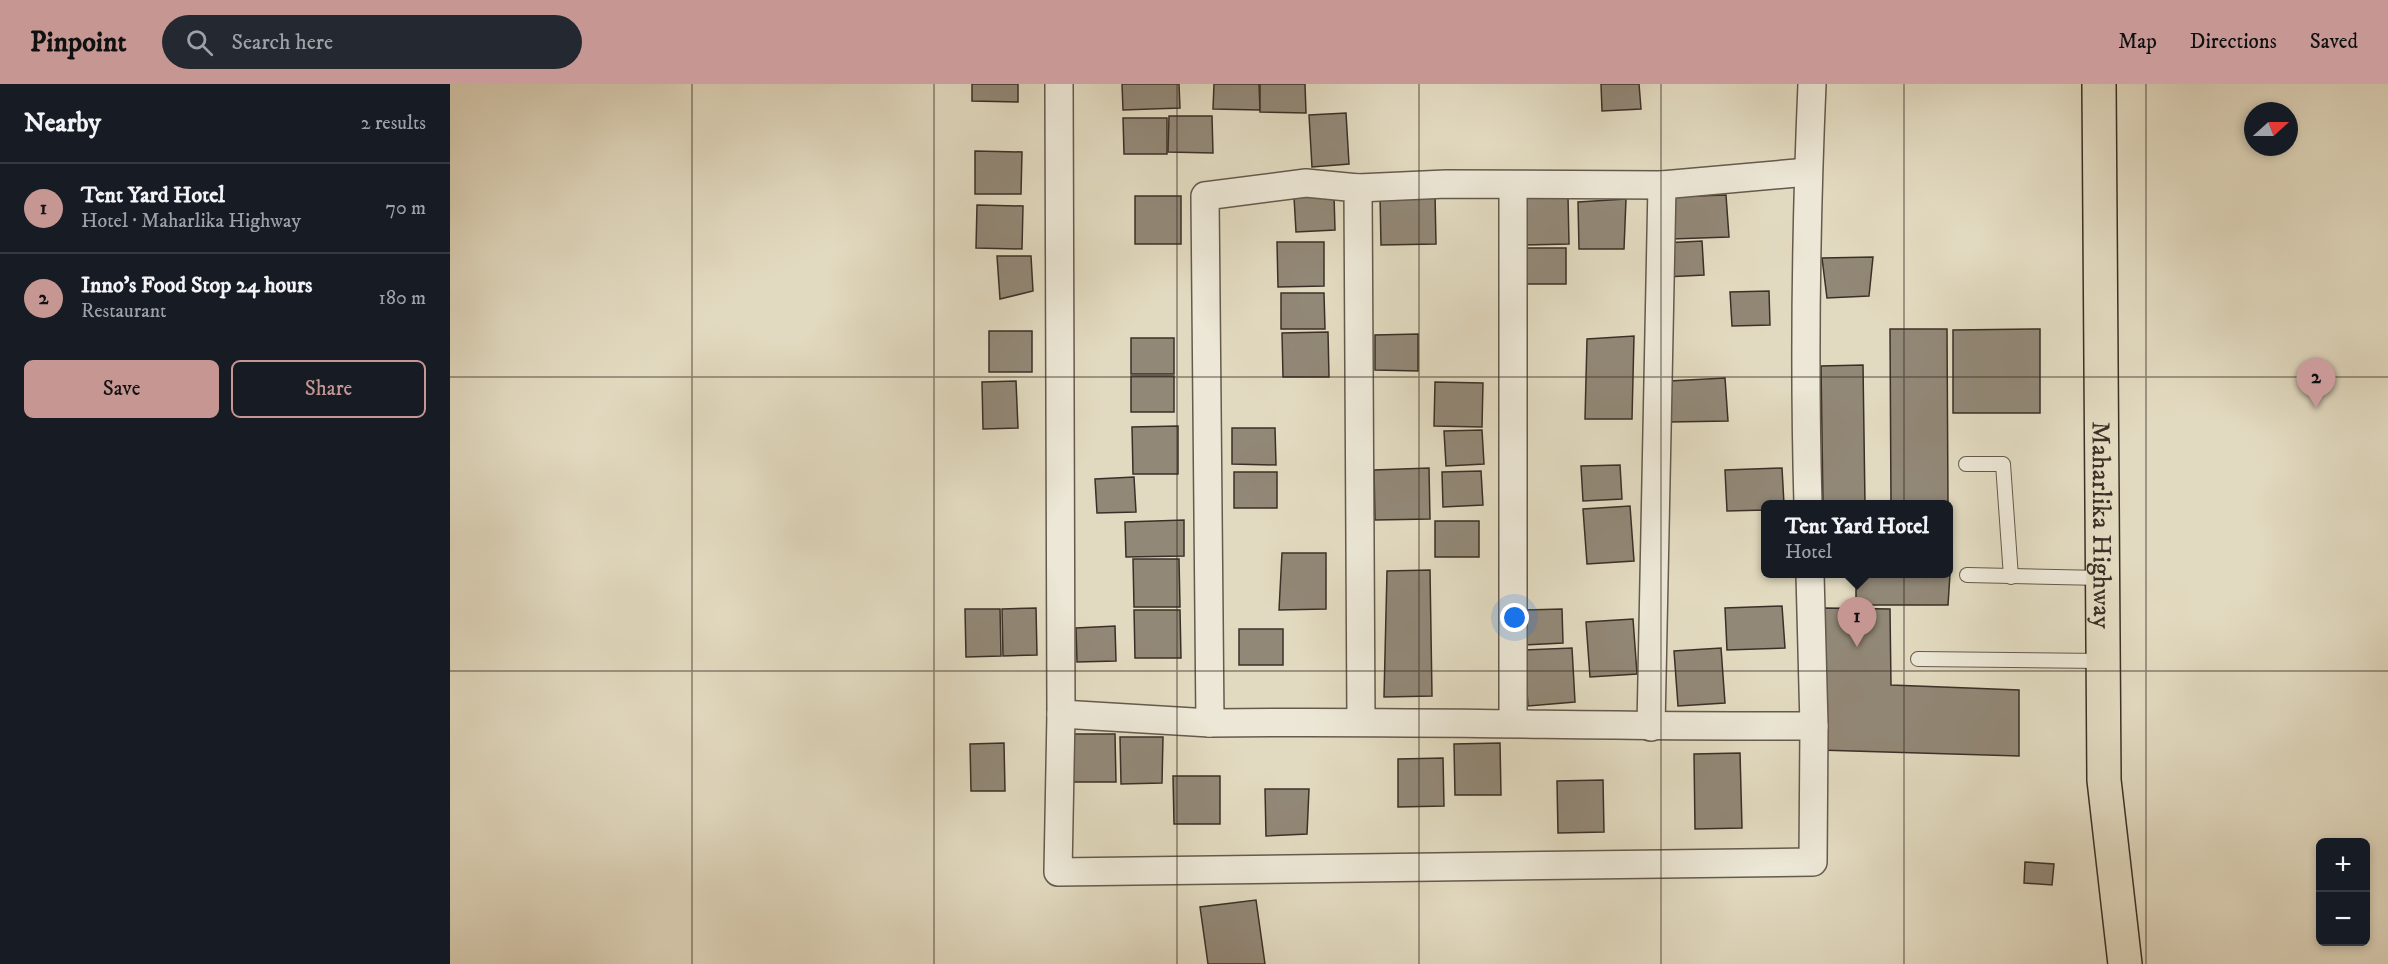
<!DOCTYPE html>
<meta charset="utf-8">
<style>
:root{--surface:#171b24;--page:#242831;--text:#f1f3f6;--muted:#9ea1a6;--line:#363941;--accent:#c59692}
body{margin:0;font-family:"IM FELL DW Pica",serif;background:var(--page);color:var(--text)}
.controls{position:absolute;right:18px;bottom:18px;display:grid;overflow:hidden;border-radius:9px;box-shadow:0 3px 9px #0003}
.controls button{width:54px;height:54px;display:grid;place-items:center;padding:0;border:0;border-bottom:2px solid var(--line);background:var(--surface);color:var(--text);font:30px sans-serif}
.compass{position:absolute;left:1794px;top:18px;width:54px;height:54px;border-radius:50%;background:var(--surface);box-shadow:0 3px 9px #0003;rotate:69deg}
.you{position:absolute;left:1065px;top:534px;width:21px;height:21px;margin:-15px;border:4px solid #fff;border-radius:50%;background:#1a73e8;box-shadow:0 0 0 9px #1a73e833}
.badge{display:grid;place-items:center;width:39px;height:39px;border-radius:50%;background:var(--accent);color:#111;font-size:20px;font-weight:700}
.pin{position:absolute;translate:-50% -50px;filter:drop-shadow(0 2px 3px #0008)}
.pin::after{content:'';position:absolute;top:32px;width:21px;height:18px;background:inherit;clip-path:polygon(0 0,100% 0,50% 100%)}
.popup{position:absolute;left:1311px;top:416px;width:192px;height:78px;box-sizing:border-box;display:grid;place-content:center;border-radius:9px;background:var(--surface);filter:drop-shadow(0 2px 4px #0005);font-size:20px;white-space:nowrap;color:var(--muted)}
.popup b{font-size:22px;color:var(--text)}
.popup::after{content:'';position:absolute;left:50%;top:100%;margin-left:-12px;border:12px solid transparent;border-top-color:var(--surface)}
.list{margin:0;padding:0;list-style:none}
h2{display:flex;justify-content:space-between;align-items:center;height:78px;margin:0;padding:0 24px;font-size:26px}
h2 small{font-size:20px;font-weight:400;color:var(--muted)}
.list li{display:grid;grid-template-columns:39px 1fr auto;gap:18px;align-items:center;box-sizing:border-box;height:90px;padding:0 24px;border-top:2px solid var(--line)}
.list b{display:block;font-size:22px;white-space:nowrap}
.list p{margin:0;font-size:20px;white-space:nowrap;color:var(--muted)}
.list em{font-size:20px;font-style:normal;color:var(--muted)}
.actions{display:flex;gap:12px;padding:18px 24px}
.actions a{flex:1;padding:14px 0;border:2px solid var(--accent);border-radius:9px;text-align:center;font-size:21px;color:var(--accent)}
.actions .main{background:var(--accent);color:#111}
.icon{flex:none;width:33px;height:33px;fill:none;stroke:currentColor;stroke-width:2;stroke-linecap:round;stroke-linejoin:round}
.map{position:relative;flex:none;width:1938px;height:880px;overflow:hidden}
header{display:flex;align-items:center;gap:36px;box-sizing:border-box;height:84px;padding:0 30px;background:var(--accent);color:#111}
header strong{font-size:28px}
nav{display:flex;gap:33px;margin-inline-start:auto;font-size:21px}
.search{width:420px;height:54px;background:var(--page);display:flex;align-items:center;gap:15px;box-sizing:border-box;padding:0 21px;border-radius:33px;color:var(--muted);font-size:22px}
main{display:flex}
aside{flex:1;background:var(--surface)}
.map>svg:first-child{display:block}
.building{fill:#928877;stroke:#3b3027;stroke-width:1.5}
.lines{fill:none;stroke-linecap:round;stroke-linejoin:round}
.lane-casing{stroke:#655a4d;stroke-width:16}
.street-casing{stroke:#655a4d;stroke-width:30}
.highway-casing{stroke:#3b3027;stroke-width:36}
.lane{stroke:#ece7d6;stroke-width:14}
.street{stroke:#ece7d6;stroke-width:27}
.highway{stroke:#e2dac0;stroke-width:33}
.grid{fill:none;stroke:#3b3027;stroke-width:1.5;stroke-opacity:0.55}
.labels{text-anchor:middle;stroke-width:4.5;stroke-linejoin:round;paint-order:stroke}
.street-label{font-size:26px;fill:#3b3027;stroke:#ece7d6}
</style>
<header>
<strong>Pinpoint</strong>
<div class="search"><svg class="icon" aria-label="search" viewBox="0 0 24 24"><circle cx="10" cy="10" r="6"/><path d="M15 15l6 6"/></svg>Search here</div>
<nav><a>Map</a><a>Directions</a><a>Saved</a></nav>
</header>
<main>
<aside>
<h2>Nearby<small>2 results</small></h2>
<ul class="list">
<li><span class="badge">1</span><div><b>Tent Yard Hotel</b><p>Hotel · Maharlika Highway</p></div><em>70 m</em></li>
<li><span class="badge">2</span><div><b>Inno’s Food Stop 24 hours</b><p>Restaurant</p></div><em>180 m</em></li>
</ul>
<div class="actions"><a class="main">Save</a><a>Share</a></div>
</aside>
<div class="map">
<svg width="1938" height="880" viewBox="0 0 1938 880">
<rect width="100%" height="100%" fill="#e2dac0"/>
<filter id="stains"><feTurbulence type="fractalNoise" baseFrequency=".00333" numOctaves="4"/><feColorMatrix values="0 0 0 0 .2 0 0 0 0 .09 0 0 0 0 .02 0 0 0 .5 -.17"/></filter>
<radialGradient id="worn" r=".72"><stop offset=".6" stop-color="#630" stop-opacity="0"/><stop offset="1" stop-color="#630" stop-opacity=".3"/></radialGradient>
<!-- building -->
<g class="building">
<polygon points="522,0 568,0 568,18 522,17"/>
<polygon points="672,0 729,0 730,24 673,26"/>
<polygon points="764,0 809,0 810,26 763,25"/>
<polygon points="810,0 855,0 856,29 810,28"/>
<polygon points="1151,0 1189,0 1191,25 1152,27"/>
<polygon points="896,29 899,80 862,83 859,31"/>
<polygon points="719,32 762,32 763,69 718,68"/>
<polygon points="673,34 717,34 717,70 674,70"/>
<polygon points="525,67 572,68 571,110 525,110"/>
<polygon points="985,110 986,160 931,161 930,111"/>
<polygon points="884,111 885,146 846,148 844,113"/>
<polygon points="1276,111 1279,153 1221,155 1219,113"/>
<rect x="685" y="112" width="46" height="48"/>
<polygon points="1118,112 1119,160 1073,161 1072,113"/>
<polygon points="1176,115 1174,165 1129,165 1128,118"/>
<polygon points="527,121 573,122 572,165 526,164"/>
<polygon points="1252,157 1254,191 1215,193 1213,159"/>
<polygon points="827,158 874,158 874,202 828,203"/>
<polygon points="1072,164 1116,164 1116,200 1073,200"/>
<polygon points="547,172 581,172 583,207 550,215"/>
<polygon points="1423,173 1419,212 1377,214 1372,174"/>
<polygon points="1319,207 1320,241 1282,242 1280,208"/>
<polygon points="831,209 874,209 875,245 831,245"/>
<polygon points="1440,245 1497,245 1498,420 1441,420"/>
<polygon points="1590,245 1590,329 1503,329 1503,246"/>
<rect x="539" y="247" width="43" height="41"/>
<polygon points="878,248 879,293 833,293 832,249"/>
<polygon points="968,250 968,287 925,286 925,251"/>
<polygon points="1184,252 1182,335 1135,335 1137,255"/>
<rect x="681" y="254" width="43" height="36"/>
<polygon points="1413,281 1415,420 1373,420 1371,282"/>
<rect x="681" y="292" width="43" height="36"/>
<polygon points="1275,294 1278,337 1220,338 1219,297"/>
<polygon points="566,297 568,344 533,345 532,298"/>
<polygon points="985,298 1033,299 1032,343 984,342"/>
<polygon points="728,342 728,390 683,390 682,343"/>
<polygon points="782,344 825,344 826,381 782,380"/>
<polygon points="1032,346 1034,380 996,382 994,347"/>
<polygon points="1170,381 1172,415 1133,417 1131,382"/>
<polygon points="979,384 980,435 925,436 924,386"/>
<polygon points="1332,384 1334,420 1316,420 1316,426 1277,427 1275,386"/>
<polygon points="1031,387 1033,421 993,423 992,388"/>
<rect x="784" y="388" width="43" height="36"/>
<polygon points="684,393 686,428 647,429 645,395"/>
<polygon points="1180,422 1184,477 1137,480 1133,425"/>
<polygon points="734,436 734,472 676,473 675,438"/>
<rect x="985" y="437" width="44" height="36"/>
<polygon points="832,469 876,469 876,525 829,526"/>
<polygon points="683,475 729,475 730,523 684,523"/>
<polygon points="980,486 982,612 934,613 937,487"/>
<polygon points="1500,490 1498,521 1406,521 1406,493"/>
<polygon points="1332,522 1335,564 1277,566 1275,524"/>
<polygon points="586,524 587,571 553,572 552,525"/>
<polygon points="1375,524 1440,525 1441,601 1569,606 1569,672 1369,666"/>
<polygon points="515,525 550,525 551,572 516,573"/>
<polygon points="1112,525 1113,559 1074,561 1072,526"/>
<polygon points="684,526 730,526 731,574 685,574"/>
<polygon points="1183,535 1187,590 1140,593 1136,538"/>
<polygon points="665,542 666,577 627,578 626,544"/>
<rect x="789" y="545" width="44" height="36"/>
<polygon points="1122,564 1125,618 1078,622 1074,566"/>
<polygon points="1271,564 1275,619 1228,622 1224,567"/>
<polygon points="619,650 665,650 666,698 620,698"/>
<polygon points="670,653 713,653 712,699 671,700"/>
<polygon points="554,659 555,707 521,707 520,660"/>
<polygon points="1050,659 1051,711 1005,711 1004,660"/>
<polygon points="1290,669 1292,744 1245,745 1244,670"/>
<polygon points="993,674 994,722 948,723 948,675"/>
<polygon points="723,692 770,692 770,740 724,740"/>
<polygon points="1153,696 1154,748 1108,749 1107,697"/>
<polygon points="815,705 859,705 857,750 816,752"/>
<polygon points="1575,778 1604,780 1602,801 1574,799"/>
<polygon points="806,816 815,880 758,880 750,823"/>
</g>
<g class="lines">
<!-- lane casing -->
<g class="lane-casing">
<g id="lane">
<polyline points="1516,380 1553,380 1561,493"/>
<polyline points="1517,491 1652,494"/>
<polyline points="1468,575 1653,577"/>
</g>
</g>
<!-- street casing -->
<g class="street-casing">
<g id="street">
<polyline points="609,0 611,630 608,788 1363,778 1364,642 1360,490"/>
<polyline points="1063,101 1063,639"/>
<polyline points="908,104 996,100 1212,101 1358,88"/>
<path d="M 1358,420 C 1354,281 1356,140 1362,0"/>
<polyline points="611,630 760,639"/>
<path d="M 911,637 L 908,104 L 856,99 L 755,112 L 760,639 C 961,636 1162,643 1364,642"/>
<polyline points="1201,643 1212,101"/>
</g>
</g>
<!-- highway casing -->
<g class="highway-casing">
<g id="highway">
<path id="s1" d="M 1649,0 L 1654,696 L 1675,880"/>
</g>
</g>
<!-- lane -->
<use href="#lane" class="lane"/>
<!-- street -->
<use href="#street" class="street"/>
<!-- highway -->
<use href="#highway" class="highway"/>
</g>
<!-- grid -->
<path class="grid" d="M 242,0 L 242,880M 484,0 L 484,880M 727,0 L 727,880M 969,0 L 969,880M 1211,0 L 1211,880M 1454,0 L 1454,880M 1696,0 L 1696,880M 0,293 L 1938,293M 0,587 L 1938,587"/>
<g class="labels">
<!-- street labels -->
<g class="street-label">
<text dy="9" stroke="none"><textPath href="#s1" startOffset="441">Maharlika Highway</textPath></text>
</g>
</g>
<rect width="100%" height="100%" filter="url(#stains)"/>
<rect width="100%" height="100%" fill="url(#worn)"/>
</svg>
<div class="controls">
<button>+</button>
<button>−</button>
</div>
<svg class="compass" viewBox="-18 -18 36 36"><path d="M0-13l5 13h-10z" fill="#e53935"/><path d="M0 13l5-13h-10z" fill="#9ea1a6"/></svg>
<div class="you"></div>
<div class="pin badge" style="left:1407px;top:563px">1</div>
<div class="popup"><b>Tent Yard Hotel</b>Hotel</div>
<div class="pin badge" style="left:1866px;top:324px">2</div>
</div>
</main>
